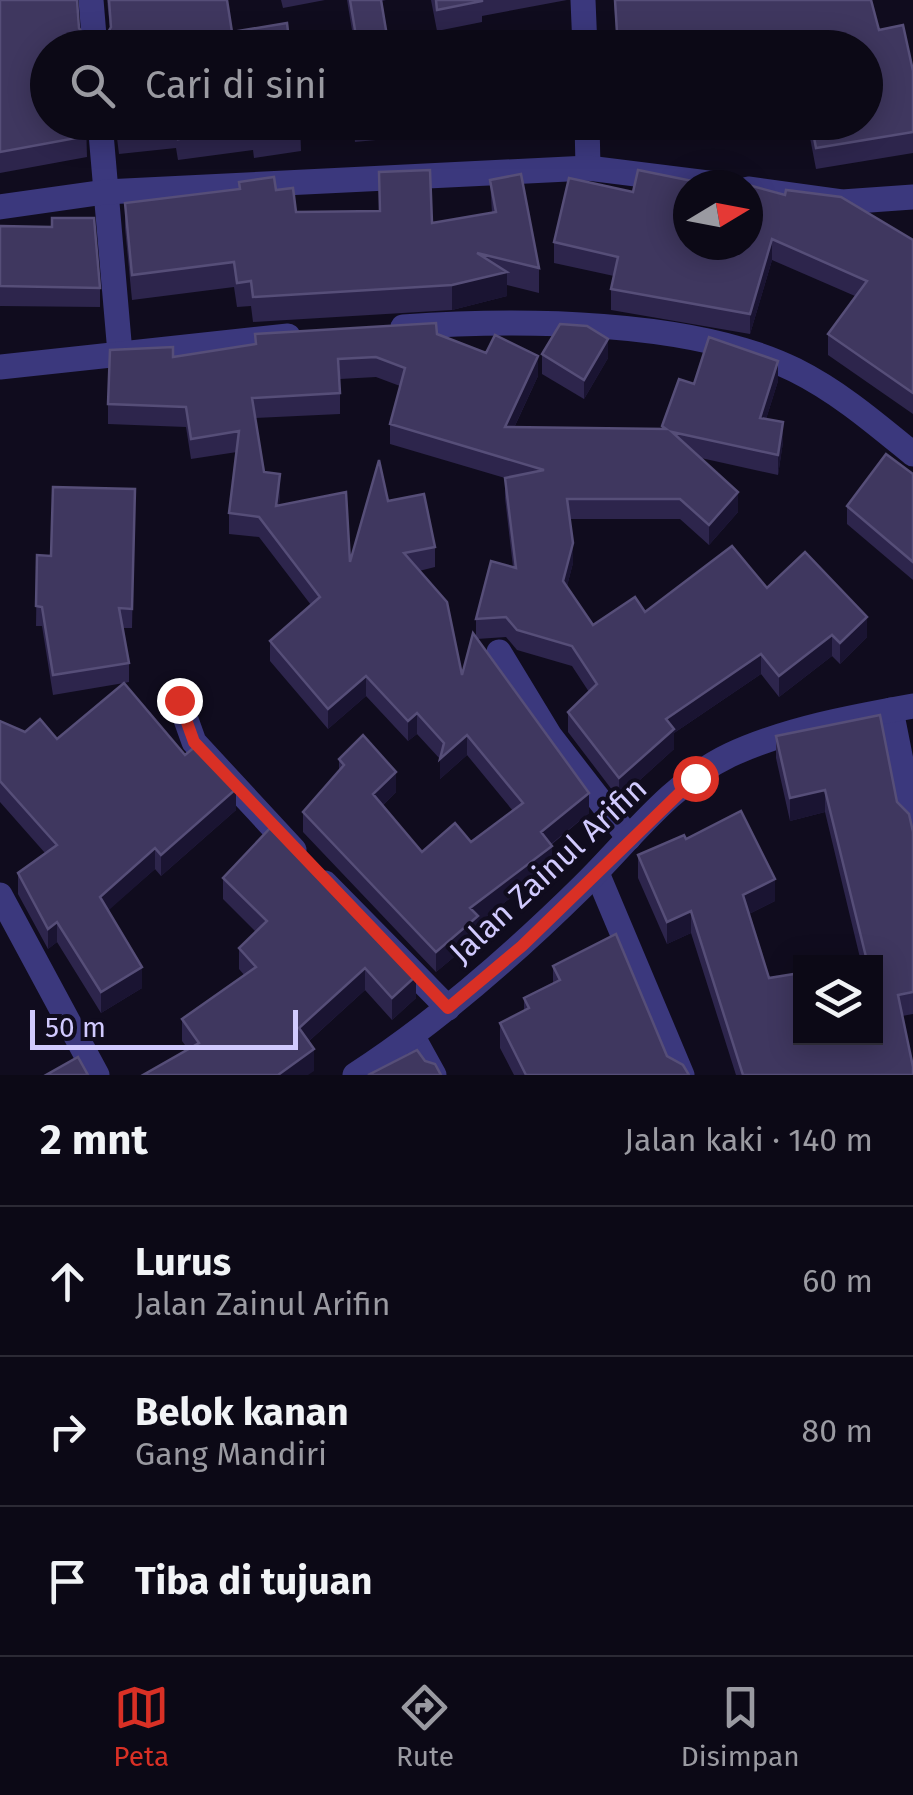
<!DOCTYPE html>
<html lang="id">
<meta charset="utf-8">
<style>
:root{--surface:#0c0916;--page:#15121f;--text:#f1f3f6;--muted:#9a9aa1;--line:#2c2a35;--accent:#d93025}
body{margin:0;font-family:"Fira Sans",sans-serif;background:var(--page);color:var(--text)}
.controls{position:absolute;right:30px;bottom:30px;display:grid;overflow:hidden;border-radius:0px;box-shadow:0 5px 25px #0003}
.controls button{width:90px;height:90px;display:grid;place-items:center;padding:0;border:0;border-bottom:2px solid var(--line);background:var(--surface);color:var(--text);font:50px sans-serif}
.compass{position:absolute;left:673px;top:170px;width:90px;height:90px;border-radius:50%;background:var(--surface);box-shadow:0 5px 25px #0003;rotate:80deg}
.scale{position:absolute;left:30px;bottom:25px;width:268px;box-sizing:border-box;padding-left:10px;border:5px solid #d1cafe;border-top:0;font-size:28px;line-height:35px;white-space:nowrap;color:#d1cafe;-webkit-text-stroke:8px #100c1e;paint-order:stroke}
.stop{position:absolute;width:30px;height:30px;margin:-22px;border:8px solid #d93025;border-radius:50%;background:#fff}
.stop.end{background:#d93025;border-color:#fff;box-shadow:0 2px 10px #0008}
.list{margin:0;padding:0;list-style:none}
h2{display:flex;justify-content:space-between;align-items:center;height:130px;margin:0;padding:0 40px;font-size:42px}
h2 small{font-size:32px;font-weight:400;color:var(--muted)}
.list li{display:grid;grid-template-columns:65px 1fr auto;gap:30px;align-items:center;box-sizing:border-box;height:150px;padding:0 40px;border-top:2px solid var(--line)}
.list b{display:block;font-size:38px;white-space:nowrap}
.list p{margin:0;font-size:32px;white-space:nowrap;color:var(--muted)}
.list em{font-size:32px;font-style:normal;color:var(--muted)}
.icon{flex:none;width:55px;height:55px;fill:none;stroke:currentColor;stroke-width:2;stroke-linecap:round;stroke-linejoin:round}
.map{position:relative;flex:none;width:913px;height:1075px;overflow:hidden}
.search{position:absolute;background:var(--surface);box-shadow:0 5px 25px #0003;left:30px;right:30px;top:30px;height:110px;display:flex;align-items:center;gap:25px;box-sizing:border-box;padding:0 35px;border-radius:55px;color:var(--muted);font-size:38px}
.sheet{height:580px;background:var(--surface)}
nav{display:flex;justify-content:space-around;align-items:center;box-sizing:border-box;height:140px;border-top:2px solid var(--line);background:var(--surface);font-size:28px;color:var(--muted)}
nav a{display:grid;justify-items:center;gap:5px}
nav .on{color:var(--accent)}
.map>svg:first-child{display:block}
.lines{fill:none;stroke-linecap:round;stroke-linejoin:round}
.minor{stroke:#3b387d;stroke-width:25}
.wall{fill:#2d254c;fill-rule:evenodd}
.shaded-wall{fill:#1a1432}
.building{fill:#3f375f;stroke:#564e78;stroke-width:2.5}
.route{stroke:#d93025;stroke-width:12}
.labels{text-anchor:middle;stroke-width:8;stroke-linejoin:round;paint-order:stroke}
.street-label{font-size:32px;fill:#d1cafe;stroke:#100c1e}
</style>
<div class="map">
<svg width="913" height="1075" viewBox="0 0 913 1075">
<rect width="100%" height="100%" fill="#100c1e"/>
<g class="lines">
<!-- minor -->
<g class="minor">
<polyline points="91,0 95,48"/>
<polyline points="583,0 585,48"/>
<polyline points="100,122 120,353"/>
<polyline points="587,122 588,168"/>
<polyline points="748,189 842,202 913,197"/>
<polyline points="0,207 105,192 588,168 724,185"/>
<path d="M 403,327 C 517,319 692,319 795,370 C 839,392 875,423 913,454"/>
<polyline points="0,367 288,336"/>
<polyline points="499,652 550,736 629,838"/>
<polyline points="179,700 194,742 294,850"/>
<polyline points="891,710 913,821"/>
<polyline points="597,873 682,1075"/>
<polyline points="325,883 448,1008"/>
<polyline points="0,895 97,1075"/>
<polyline points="413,1037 434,1075"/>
<path d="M 355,1075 C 438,1021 512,956 583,886 C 628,842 671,783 730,755 C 786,729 852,717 913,706"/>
</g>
</g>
<!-- wall -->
<g class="wall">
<polygon points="0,0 79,28 87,41 103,41 110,29 107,0 227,0 232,32 290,48 48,48 86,122 87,157 0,173"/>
<polygon points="281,0 325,0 283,8"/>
<polygon points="347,0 386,0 382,1 389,48 355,48"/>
<polygon points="431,0 567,0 482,16 482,22 437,31"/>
<polygon points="614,0 871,0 879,30 913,71 913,153 816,169 807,122 866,122 866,48 617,48"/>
<polygon points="115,122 300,122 301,151 254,158 253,150 178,160 176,148 119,154"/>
<polygon points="353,122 470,122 470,131 355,142"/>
<polygon points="621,122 685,122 685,131 621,133"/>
<polygon points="379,172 432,223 492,213 490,180 539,268 539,293 507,285 507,296 452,310 253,322 251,306 237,307 234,287 132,300 125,228 125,203 239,189 239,182 276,190 296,212 379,211"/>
<polygon points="748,185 913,240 913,414 828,355 828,334 855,296 772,260 750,334 611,310 611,289 614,276 554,263 554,242 688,245"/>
<polygon points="0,226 100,288 100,307 0,306"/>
<path d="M 255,334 L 437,334 L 538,376 L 514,428 L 662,429 L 662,426 L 694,384 L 778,381 L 766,419 L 783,442 L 778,475 L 701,458 L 738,512 L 709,545 L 680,519 L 570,519 L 573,563 L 567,586 L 593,625 L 645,612 L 767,588 L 867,637 L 840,664 L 832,656 L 779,697 L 761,674 L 674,733 L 674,749 L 619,799 L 568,732 L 568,712 L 589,692 L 572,666 L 517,650 L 506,637 L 477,639 L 589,813 L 551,845 L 552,866 L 478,923 L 478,937 L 436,972 L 303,832 L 303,812 L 339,771 L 339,759 L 396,792 L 383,805 L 422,852 L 471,842 L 513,811 L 467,755 L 440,779 L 440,759 L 417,734 L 408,741 L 366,696 L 328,729 L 270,661 L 270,641 L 311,605 L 259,537 L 229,534 L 229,513 L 237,452 L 191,459 L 186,427 L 108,424 L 108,404 L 173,357 L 255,344 ZM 376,377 L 400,386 L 390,424 L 390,444 L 505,478 L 505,498 L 513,567 L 476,619 L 476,638 L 462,675 L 419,571 L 435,567 L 435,547 L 388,501 L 350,562 L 279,505 L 280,494 L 264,472 L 255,418 L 340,414 L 340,379 Z"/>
<polygon points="542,354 608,358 584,399 542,374"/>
<polygon points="913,474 913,580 847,524 847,506"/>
<polygon points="135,489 132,628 123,628 129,663 129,682 124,683 185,755 236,810 161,876 155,869 108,910 142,988 101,1013 57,942 48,949 18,894 18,873 45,853 0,802 0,721 25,732 57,739 124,683 53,695 42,626 36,626 37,555 51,556"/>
<polygon points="776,736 897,802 913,832 913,1014 902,1016 913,1075 736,1075 691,933 667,944 638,878 638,855 686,839 775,901 749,914 769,978 861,962 825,812 790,821 776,758"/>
<polygon points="223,878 416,998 392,1020 365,990 308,1042 314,1071 188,1049 182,1041 182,1019 245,976 239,969 239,948 256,932 223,899"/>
<polygon points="553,966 667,1056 689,1075 514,1075 500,1048 500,1023 524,1010 524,998 553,983"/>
</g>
<!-- shaded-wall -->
<g class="shaded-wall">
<polygon points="772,239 772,260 750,334 750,314"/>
<polygon points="507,272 507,296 452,310 452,285"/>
<polygon points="608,339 608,358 584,399 584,380"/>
<polygon points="538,356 538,376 505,447 505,427"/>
<polygon points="778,361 778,381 760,438 760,418"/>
<polygon points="783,422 783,442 778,475 778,455"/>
<polygon points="280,474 280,494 276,526 276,506"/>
<polygon points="738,492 738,512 709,545 709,525"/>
<polygon points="573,543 573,563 563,601 563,581"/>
<polygon points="867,617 867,637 840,664 840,643"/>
<polygon points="832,635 832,656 779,697 779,676"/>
<polygon points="761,654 761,674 674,733 674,749 619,799 619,778 666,719"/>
<polygon points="366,676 366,696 328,729 328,709"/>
<polygon points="417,713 417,734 408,741 408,721"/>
<polygon points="467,735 467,755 440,779 440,759"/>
<polygon points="396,772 396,792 373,814 373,794"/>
<polygon points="236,789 236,810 161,876 161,855"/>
<polygon points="825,790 825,812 790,821 790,798"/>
<polygon points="589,793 589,813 541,852 541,832"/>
<polygon points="552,846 552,866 478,923 478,937 436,972 436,952 470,908"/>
<polygon points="155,848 155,869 100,918 100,897"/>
<polygon points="775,879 775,901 743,917 743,895"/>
<polygon points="691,911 691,933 667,944 667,922"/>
<polygon points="57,922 57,942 48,949 48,929"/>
<polygon points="142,967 142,988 101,1013 101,992"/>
<polygon points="365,968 365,990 299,1050 299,1028"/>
<polygon points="416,976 416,998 392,1020 392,998"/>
<polygon points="314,1049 314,1071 308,1075 278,1075"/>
</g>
<!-- building -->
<g class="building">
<polygon points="0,0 77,0 79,28 87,41 103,41 111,27 109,0 227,0 232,32 287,23 290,48 48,48 48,122 86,122 87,136 0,152"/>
<polygon points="350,0 381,0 389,48 358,48"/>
<polygon points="436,0 482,0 482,1 437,10"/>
<polygon points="615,0 871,0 879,30 903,25 913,71 913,132 816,148 811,122 866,122 866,48 781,48 780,44 745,48 618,48"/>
<polygon points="118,122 300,122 301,130 254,137 253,129 178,139 176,127 119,133"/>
<polygon points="430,170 432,223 496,212 490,180 521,174 539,268 477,253 507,272 452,285 253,297 251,281 237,283 234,262 132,275 125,203 240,189 239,182 274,177 276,190 293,188 296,212 380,211 379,172"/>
<polygon points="638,170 712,185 688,185 688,245 748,245 748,185 741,185 741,183 785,195 786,190 841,197 913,240 913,393 828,334 867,281 772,239 750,314 611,289 618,257 554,242 569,178 633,192"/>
<polygon points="52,218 94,218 100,288 0,286 0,226 52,227"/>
<polygon points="436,323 437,334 486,353 495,335 538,356 505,427 666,429 662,426 679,379 694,384 709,337 778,361 760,418 783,422 778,455 672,432 738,492 709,525 680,499 567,499 573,543 563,581 593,625 635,597 645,612 732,546 767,588 805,552 867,617 840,643 832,635 779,676 761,654 666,719 674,729 619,778 568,712 597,684 572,646 517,630 506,617 476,619 491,561 516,568 505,478 544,470 390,424 405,368 376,357 338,359 340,393 252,398 264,472 280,474 276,506 346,492 350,562 379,460 388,501 424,494 435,547 404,553 447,602 462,675 473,633 589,793 541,832 552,846 470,908 478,916 436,952 303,812 344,765 339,759 363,735 396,772 373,794 422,852 455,823 471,842 523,803 467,735 440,759 444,743 417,713 408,721 366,676 328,709 270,641 320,597 259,517 229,513 239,431 191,439 186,407 108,404 110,350 173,347 173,357 256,344 255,334"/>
<polygon points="560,324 587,326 608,339 584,380 542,354"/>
<polygon points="886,454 913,474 913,562 847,506"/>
<polygon points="53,487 135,489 132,609 119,608 129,663 53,675 42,607 36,606 37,555 51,556"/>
<polygon points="124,683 185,755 196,746 236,789 161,855 155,848 100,897 142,967 101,992 57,922 48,929 18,873 57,845 0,781 0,721 25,732 40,719 57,739"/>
<polygon points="880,715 897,802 909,814 913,832 913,992 898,995 913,1067 913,1075 743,1075 691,911 667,922 638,855 684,835 686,839 741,811 775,879 743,895 769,978 800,973 800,1038 876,1038 876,962 858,962 867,961 825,790 790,798 776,736"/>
<polygon points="272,826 416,976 392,998 365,968 299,1028 314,1049 278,1075 143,1075 199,1043 182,1019 256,967 239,948 267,921 223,878"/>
<polygon points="616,934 667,1056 683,1065 689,1075 526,1075 500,1023 529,1008 524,998 560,980 553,966"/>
<polygon points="417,1050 425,1061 435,1064 441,1075 368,1075"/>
<polygon points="78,1057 88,1075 46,1075"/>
</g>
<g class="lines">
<!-- route -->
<polyline class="route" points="179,700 194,742 448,1008 522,946 695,778"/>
</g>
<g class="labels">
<!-- street labels -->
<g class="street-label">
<text transform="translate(548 870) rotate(-43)" y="11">Jalan Zainul Arifin</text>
</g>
</g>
</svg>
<div class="controls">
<button><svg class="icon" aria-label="layers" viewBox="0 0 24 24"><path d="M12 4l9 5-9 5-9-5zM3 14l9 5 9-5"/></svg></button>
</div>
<svg class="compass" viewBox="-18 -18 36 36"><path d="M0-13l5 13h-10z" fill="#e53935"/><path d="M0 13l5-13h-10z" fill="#9a9aa1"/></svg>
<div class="scale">50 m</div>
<div class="stop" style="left:695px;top:778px"></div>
<div class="stop end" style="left:179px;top:700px"></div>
<div class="search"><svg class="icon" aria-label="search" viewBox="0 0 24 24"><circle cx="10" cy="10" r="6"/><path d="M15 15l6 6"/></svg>Cari di sini</div>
</div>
<section class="sheet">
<h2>2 mnt<small>Jalan kaki · 140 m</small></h2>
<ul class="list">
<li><svg class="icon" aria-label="ahead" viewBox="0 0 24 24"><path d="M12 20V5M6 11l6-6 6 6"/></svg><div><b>Lurus</b><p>Jalan Zainul Arifin</p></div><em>60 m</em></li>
<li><svg class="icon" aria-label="right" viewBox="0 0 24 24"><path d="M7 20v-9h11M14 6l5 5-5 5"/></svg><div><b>Belok kanan</b><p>Gang Mandiri</p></div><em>80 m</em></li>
<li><svg class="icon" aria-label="arrive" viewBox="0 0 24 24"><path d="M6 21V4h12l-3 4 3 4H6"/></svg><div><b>Tiba di tujuan</b></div></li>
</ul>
</section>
<nav>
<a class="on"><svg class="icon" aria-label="map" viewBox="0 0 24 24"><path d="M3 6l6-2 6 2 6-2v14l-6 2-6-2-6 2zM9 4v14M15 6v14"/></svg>Peta</a>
<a><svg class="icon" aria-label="directions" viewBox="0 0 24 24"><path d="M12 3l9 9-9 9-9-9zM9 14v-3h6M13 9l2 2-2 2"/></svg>Rute</a>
<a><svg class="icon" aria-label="saved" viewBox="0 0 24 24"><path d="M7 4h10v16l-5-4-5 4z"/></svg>Disimpan</a>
</nav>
